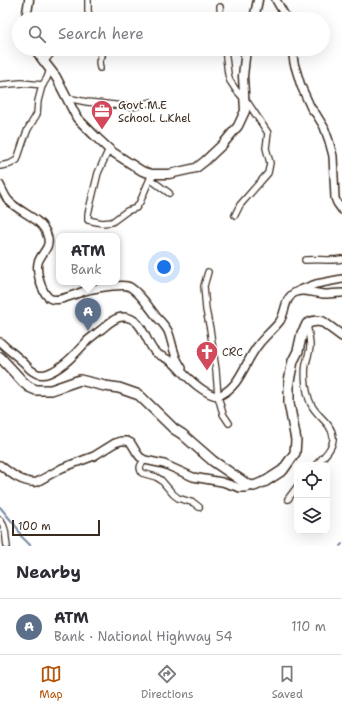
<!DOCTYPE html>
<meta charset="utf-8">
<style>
:root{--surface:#fff;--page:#f2f2f3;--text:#2b2b33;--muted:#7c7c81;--line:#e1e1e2;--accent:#b45309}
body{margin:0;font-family:"Shantell Sans",sans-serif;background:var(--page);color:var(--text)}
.controls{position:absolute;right:12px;bottom:12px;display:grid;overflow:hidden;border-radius:8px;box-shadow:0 4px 16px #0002}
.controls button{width:36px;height:36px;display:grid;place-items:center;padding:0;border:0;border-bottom:1px solid var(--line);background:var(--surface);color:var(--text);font:20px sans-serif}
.scale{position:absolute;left:12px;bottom:10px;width:88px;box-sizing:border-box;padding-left:4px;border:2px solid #3b2a1e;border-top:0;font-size:11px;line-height:14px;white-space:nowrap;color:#3b2a1e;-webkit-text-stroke:3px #fff;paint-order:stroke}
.you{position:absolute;left:164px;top:267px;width:14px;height:14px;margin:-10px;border:3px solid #fff;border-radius:50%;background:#1a73e8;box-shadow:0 0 0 6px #1a73e833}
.badge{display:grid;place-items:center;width:26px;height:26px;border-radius:50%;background:var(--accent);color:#fff;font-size:13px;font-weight:700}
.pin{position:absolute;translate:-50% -33px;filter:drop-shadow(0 1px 2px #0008)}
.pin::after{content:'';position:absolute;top:21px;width:14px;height:12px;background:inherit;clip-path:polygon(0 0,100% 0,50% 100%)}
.popup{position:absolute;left:56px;top:233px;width:64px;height:52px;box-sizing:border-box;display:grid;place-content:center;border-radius:8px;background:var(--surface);filter:drop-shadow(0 1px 3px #0005);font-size:13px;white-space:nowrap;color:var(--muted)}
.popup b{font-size:15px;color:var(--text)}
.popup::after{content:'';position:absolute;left:50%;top:100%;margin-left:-8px;border:8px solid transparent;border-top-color:var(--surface)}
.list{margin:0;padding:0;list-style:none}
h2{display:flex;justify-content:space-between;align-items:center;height:52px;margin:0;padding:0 16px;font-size:17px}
h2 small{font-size:13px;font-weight:400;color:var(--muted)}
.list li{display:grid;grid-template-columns:26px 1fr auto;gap:12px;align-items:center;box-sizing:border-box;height:56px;padding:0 16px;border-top:1px solid var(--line)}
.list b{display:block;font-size:15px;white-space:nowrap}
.list p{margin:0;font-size:13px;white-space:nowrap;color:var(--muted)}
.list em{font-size:13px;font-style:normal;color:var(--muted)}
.icon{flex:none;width:22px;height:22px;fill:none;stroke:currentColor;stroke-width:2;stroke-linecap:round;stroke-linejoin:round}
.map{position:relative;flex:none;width:342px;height:546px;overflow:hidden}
.search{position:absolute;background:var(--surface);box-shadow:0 4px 16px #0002;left:12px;right:12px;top:12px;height:44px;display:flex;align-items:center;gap:10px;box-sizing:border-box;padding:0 14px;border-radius:22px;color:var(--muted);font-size:15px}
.sheet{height:108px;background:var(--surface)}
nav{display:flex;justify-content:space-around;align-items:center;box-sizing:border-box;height:56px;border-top:1px solid var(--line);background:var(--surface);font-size:11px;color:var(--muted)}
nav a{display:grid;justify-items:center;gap:2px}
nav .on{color:var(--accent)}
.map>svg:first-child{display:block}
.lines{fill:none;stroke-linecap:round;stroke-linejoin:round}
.stream{stroke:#778ca3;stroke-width:2}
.minor-casing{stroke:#3b2a1e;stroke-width:8}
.tertiary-casing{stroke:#3b2a1e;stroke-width:10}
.secondary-casing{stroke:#3b2a1e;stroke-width:11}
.trunk-casing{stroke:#3b2a1e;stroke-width:12}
.minor{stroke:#fff;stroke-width:5.5}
.tertiary{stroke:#fff;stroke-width:7}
.secondary{stroke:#fff;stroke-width:8}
.trunk{stroke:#fff;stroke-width:9}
.labels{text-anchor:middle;stroke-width:4;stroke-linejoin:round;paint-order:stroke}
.poi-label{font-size:11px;fill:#3b2a1e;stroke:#fff;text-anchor:start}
</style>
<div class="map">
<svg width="342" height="546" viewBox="0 0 342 546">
<rect width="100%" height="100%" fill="#fff"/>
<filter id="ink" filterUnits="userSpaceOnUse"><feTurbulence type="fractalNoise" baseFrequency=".025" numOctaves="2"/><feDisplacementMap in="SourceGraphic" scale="8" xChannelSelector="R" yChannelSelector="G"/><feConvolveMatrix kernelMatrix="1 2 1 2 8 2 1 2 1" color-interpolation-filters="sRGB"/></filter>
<g filter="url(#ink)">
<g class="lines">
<!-- stream -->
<g class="stream">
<polyline points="0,507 18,529 21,536 31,546"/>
<polyline points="340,546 342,544"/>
</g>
<!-- minor casing -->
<g class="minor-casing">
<g id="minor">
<polyline points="88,0 88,10 89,19"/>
<polyline points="220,7 221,19"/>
<path d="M 97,49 L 102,56 C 98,60 99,63 100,68"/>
<polyline points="225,49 228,74 230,81 236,90 248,103 268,133 266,148 270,163 268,173 240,205 235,215"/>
<polyline points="44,62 55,49"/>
<polyline points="0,85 21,83 43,85"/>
<polyline points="67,98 87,102 133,107 151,102"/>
<polyline points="109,149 98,173 88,214 88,220 102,223 112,222 127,211 136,208 140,202 152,174"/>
<polyline points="0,166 10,164 17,160 24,139 28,129 37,114 38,101 42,86 47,78 50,69"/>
<polyline points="150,179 169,193"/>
<path d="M 305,260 C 318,259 330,261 342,259"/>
<polyline points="208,272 204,286 206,310 210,329 216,370 218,396 223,414 229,423"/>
<path d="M 307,324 C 308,331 310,339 310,346 C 310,352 307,358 306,364 C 304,375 306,394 311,404 C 316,416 332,423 333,437 C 334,448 323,457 316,465"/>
<path d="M 145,460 C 141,464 138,467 142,473 L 156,477 L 161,480 L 173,494 L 178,498 L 194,503 L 199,507"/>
<polyline points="288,499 297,487"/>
<path d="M 0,520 C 7,528 5,536 7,546"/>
</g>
</g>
<!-- tertiary casing -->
<g class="tertiary-casing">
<g id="tertiary">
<polyline points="276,0 287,19"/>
<polyline points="292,49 294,63 301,86 311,108 316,114 324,127 329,141 333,156 335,198 337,203 342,210"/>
<path d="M 0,185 C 3,191 5,197 9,201 C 20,213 42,218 47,235 C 52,248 41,252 38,263 C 36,272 41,290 48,297 C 56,305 78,292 88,290 C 96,288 104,287 112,286 C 118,286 125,284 130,287 C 141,294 148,306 156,316 C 160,321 165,325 168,331 C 171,338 172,346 175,354 C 176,359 179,363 182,368"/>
<polyline points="300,290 316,284 342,279"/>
<path d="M 0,342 C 7,349 16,355 23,362 C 27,365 29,370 34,372 C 38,375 44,375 49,373 C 64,367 77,352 88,340 C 93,336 98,332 102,329 C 108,324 115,317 123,317 C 142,317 145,340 154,351 C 159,356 167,358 172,362 C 175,364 178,368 181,371 C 189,379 205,395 218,396 C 241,387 244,362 259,344 C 265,336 274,329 280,321 C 286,312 284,297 296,292 C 304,289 315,293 323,294 C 330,294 336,293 342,293"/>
<path d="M 0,465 C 10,473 23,484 37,482 L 62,468 L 94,456 L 115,443 L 121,441 L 127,441 L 131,443 L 137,453 L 140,457 L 145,460 L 164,464 L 193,477 L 222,482 L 240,488 L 246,488 L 252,486"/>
</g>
</g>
<!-- secondary casing -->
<g class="secondary-casing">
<g id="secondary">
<polyline points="26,19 29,0"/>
<polyline points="254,19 258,0"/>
<polyline points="35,49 42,59 56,77 77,118 97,138 111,151 142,171 152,174 169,174 196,168 205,161 223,144 238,126 245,111 243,76 246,49"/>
</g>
</g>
<!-- trunk casing -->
<g class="trunk-casing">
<polyline id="trunk" points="0,357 13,371 23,382 29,387 36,390 51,390 80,380 105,386 119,388 139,395 174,429 182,434 213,461 248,485 254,486 266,481 283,470 295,453 296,440 289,403 289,381 293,361 298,351 302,333 305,328 307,324 311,322 317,321 323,322 342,336"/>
</g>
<!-- minor -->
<use href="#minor" class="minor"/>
<!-- tertiary -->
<use href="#tertiary" class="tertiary"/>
<!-- secondary -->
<use href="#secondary" class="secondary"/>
<!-- trunk -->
<use href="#trunk" class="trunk"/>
</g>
</g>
<!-- icons -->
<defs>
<g id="office-pin" transform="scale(1.15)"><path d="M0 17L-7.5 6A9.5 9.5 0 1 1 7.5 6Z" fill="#d1495b" stroke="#fff"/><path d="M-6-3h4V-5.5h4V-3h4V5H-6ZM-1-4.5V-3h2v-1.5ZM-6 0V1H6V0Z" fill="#fff"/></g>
<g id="church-pin" transform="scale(1.15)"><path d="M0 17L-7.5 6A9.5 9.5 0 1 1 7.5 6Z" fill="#d1495b" stroke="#fff"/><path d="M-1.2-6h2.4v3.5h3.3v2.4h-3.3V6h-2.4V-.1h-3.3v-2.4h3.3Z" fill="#fff"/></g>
</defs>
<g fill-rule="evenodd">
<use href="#office-pin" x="102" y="111"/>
<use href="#church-pin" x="207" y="352"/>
</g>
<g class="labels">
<!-- poi labels -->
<g class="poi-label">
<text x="118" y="109">Govt M.E<tspan x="118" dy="13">School. L.Khel</tspan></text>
<text x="222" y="356">CRC</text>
</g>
</g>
</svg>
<div class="controls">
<button><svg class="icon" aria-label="locate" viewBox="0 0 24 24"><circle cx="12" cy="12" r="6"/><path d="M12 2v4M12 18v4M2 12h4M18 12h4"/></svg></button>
<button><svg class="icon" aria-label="layers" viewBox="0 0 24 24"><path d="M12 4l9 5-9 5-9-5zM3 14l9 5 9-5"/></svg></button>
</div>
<div class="scale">100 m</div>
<div class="you"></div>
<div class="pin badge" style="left:88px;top:331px;background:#5c6f8a">A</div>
<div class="popup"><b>ATM</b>Bank</div>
<div class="search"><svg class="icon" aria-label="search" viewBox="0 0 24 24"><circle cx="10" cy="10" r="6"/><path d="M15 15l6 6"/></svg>Search here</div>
</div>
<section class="sheet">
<h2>Nearby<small></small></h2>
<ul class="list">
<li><span class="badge" style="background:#5c6f8a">A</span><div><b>ATM</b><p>Bank · National Highway 54</p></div><em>110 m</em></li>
</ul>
</section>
<nav>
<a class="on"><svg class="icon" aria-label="map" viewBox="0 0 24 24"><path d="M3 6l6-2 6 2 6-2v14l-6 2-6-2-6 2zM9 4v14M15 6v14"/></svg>Map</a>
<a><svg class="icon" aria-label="directions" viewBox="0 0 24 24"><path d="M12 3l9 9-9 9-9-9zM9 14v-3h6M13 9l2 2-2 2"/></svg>Directions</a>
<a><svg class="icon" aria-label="saved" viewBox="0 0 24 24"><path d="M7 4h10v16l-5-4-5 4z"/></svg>Saved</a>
</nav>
